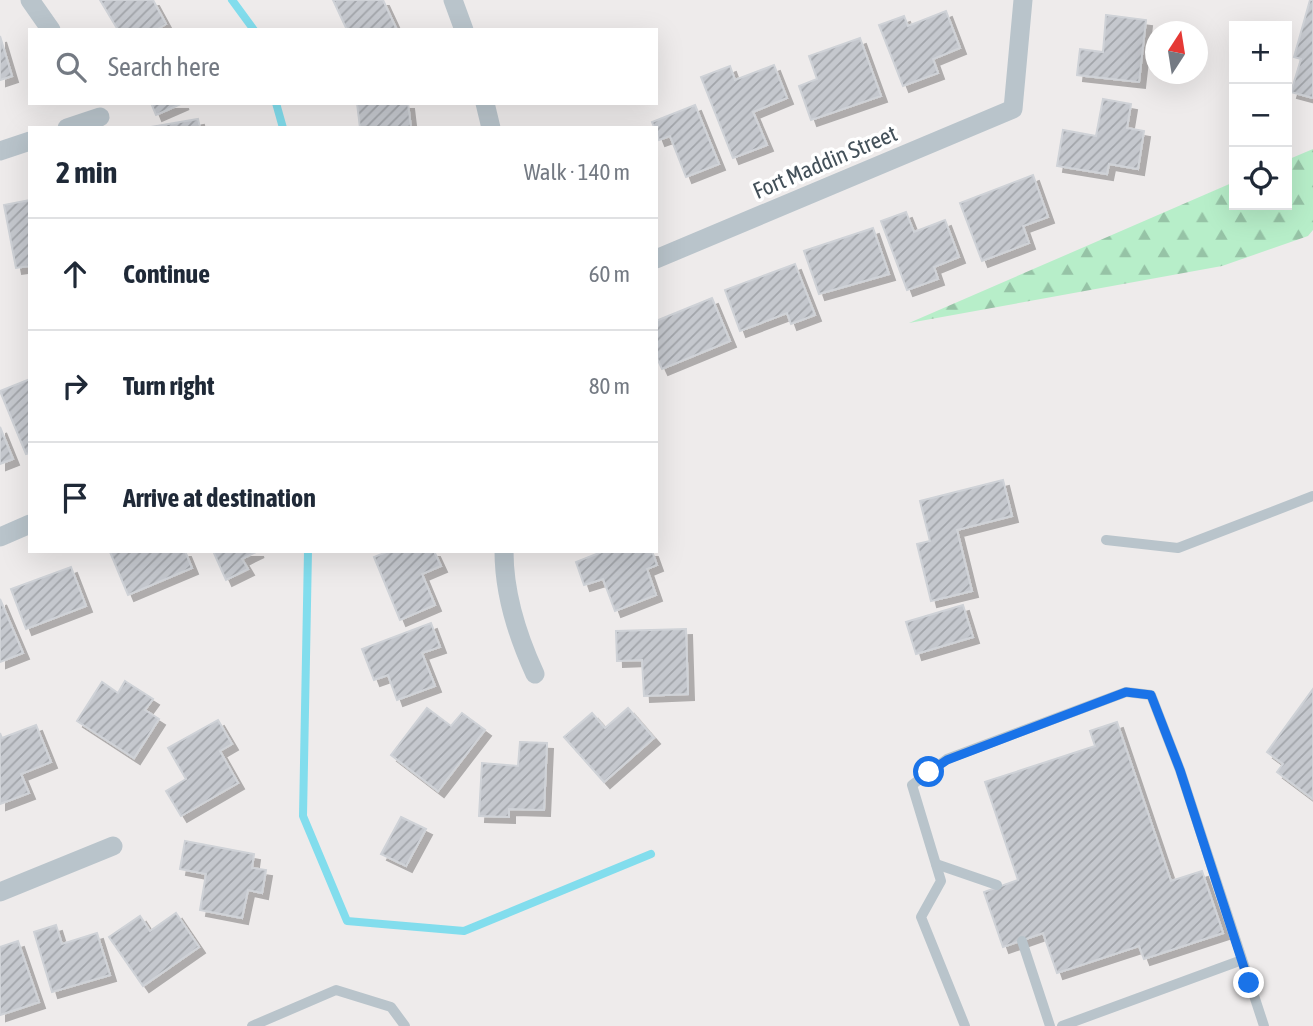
<!DOCTYPE html>
<meta charset="utf-8">
<style>
:root{--surface:#fff;--page:#f6f6f7;--text:#1f2937;--muted:#747a83;--line:#e0e1e3}
body{margin:0;font-family:"Asap Condensed",sans-serif;background:var(--page);color:var(--text)}
.controls{position:absolute;right:21px;top:21px;display:grid;overflow:hidden;border-radius:0px;box-shadow:0 7px 28px #0002}
.controls button{width:63px;height:63px;display:grid;place-items:center;padding:0;border:0;border-bottom:2px solid var(--line);background:var(--surface);color:var(--text);font:35px sans-serif}
.compass{position:absolute;left:1145px;top:21px;width:63px;height:63px;border-radius:50%;background:var(--surface);box-shadow:0 7px 28px #0002;rotate:12deg}
.stop{position:absolute;width:21px;height:21px;margin:-16px;border:5px solid #1a73e8;border-radius:50%;background:#fff}
.stop.end{background:#1a73e8;border-color:#fff;box-shadow:0 2px 7px #0008}
.list{margin:0;padding:0;list-style:none}
h2{display:flex;justify-content:space-between;align-items:center;height:91px;margin:0;padding:0 28px;font-size:30px}
h2 small{font-size:23px;font-weight:400;color:var(--muted)}
.list li{display:grid;grid-template-columns:46px 1fr auto;gap:21px;align-items:center;box-sizing:border-box;height:112px;padding:0 28px;border-top:2px solid var(--line)}
.list b{display:block;font-size:26px;white-space:nowrap}
.list em{font-size:23px;font-style:normal;color:var(--muted)}
.icon{flex:none;width:38px;height:38px;fill:none;stroke:currentColor;stroke-width:2;stroke-linecap:round;stroke-linejoin:round}
.map{position:relative;flex:none;width:1313px;height:1026px;overflow:hidden}
.search{position:absolute;background:var(--surface);box-shadow:0 7px 28px #0002;left:28px;top:28px;width:630px;height:77px;display:flex;align-items:center;gap:18px;box-sizing:border-box;padding:0 24px;border-radius:0px;color:var(--muted);font-size:26px}
.panel{position:absolute;background:var(--surface);box-shadow:0 7px 28px #0002;left:28px;top:126px;width:630px;height:427px;border-radius:0px}
.map>svg:first-child{display:block}
.forest{fill:url(#forest-firs)}
.lines{fill:none;stroke-linecap:round;stroke-linejoin:round}
.stream{stroke:#82dded;stroke-width:8}
.building{fill:url(#building-hatch);stroke:#cfd2d7;stroke-width:2;filter:url(#shadow)}
.service{stroke:#b9c4cb;stroke-width:10}
.minor{stroke:#b9c4cb;stroke-width:19}
.route{stroke:#1a73e8;stroke-width:9}
.labels{text-anchor:middle;stroke-width:7;stroke-linejoin:round;paint-order:stroke}
.street-label{font-size:23px;fill:#435059;stroke:#fff}
</style>
<div class="map">
<svg width="1313" height="1026" viewBox="0 0 1313 1026">
<defs>
<pattern id="forest-firs" width="22" height="20" patternUnits="userSpaceOnUse" patternTransform="scale(1.75)"><rect width="22" height="20" fill="#b7eec9"/><path d="M5 1l3.5 6h-7zM16 11l3.5 6h-7z" fill="#96c3a6"/></pattern>
<pattern id="building-hatch" width="6" height="6" patternUnits="userSpaceOnUse" patternTransform="scale(1.75)"><rect width="6" height="6" fill="#c5c8ce"/><path d="M-1 1l2-2M0 6l6-6M5 7l2-2" fill="none" stroke="#a2a5aa"/></pattern>
<filter id="shadow"><feDropShadow dx="6" dy="6" stdDeviation="0" flood-color="#0004"/></filter>
</defs>
<rect width="100%" height="100%" fill="#eeebeb"/>
<!-- forest -->
<polygon class="forest" points="1313,149 1313,230 1308,236 1222,266 909,323 1234,182 1234,205 1287,205 1287,160"/>
<g class="lines">
<!-- stream -->
<g class="stream">
<polyline points="232,0 254,30"/>
<polyline points="276,103 283,128"/>
<polyline points="308,551 303,816 347,921 464,931 651,854"/>
</g>
</g>
<!-- building -->
<g class="building">
<polygon points="100,0 153,0 166,24 156,30 118,30"/>
<polygon points="333,0 383,0 397,30 347,30"/>
<polygon points="1310,0 1313,0 1313,98 1291,92 1301,59 1294,57"/>
<polygon points="946,11 960,48 933,59 938,73 903,86 879,25 904,16 908,26"/>
<polygon points="1106,15 1146,20 1139,82 1077,75 1080,49 1103,52"/>
<polygon points="0,36 12,76 0,80"/>
<polygon points="860,38 881,96 811,120 799,86 817,79 809,56"/>
<polygon points="774,65 787,98 753,112 767,145 733,158 701,77 730,66 735,80"/>
<polygon points="1103,99 1131,104 1127,128 1144,131 1138,169 1109,164 1107,174 1057,166 1063,130 1096,136"/>
<polygon points="151,103 183,103 156,115"/>
<polygon points="357,103 408,103 411,128 360,128"/>
<polygon points="695,105 719,164 686,177 670,136 659,140 652,122"/>
<polygon points="198,119 200,128 145,128"/>
<polygon points="1033,175 1048,217 1023,226 1029,243 982,261 960,203"/>
<polygon points="30,200 30,266 16,268 4,205"/>
<polygon points="906,212 914,232 945,220 959,257 934,267 938,279 907,290 881,221"/>
<polygon points="873,228 889,274 819,294 804,251"/>
<polygon points="795,264 815,315 791,324 787,313 740,331 725,290"/>
<polygon points="712,298 730,341 662,369 656,356 656,321"/>
<polygon points="30,379 30,453 26,454 0,391"/>
<polygon points="0,427 13,459 0,464"/>
<polygon points="1003,480 1012,516 957,530 972,591 931,601 917,544 930,541 920,501"/>
<polygon points="185,551 192,568 128,595 110,552"/>
<polygon points="213,551 258,551 242,559 248,569 226,580"/>
<polygon points="389,551 434,551 441,566 422,574 435,605 400,620 374,557"/>
<polygon points="604,551 652,551 657,565 647,569 656,595 615,611 603,579 584,585 576,562"/>
<polygon points="71,567 86,606 26,629 11,589"/>
<polygon points="0,599 23,653 0,662"/>
<polygon points="963,605 973,637 916,654 906,622"/>
<polygon points="431,623 440,647 422,653 435,686 397,700 388,675 374,680 362,649"/>
<polygon points="686,629 688,694 644,696 642,660 617,661 616,631"/>
<polygon points="125,681 153,699 145,710 159,719 134,758 77,721 102,682 118,693"/>
<polygon points="1313,689 1313,799 1277,772 1283,764 1267,752"/>
<polygon points="427,708 451,726 462,713 485,730 438,791 391,755"/>
<polygon points="628,708 654,738 604,782 564,737 592,713 605,728"/>
<polygon points="218,720 232,744 220,751 238,783 181,816 166,791 186,779 168,748"/>
<polygon points="1117,722 1171,881 1202,871 1223,933 1144,959 1139,946 1057,973 1043,933 1003,947 984,892 1018,880 985,782 1095,746 1090,731"/>
<polygon points="36,725 51,762 21,774 29,793 0,804 0,733 2,738"/>
<polygon points="520,742 547,743 544,810 509,809 509,817 479,816 482,763 518,766"/>
<polygon points="401,817 426,829 406,866 381,854"/>
<polygon points="185,841 254,854 252,868 266,870 262,893 248,890 242,918 200,910 206,874 180,869"/>
<polygon points="176,913 199,947 143,986 109,937 140,916 150,931"/>
<polygon points="56,925 62,944 97,933 110,975 52,992 34,932"/>
<polygon points="18,941 39,1002 0,1015 0,947"/>
</g>
<g class="lines">
<!-- service -->
<g class="service">
<polyline points="1106,540 1178,548 1313,496"/>
<polyline points="936,864 997,885"/>
<polyline points="1022,941 1050,1026"/>
<polyline points="252,1026 336,990 391,1007 405,1026"/>
<polyline points="965,1026 921,917 941,881 912,785 947,759 1126,692 1151,695 1180,770 1264,1026"/>
<polyline points="1062,1026 1242,960"/>
</g>
<!-- minor -->
<g class="minor">
<polyline points="30,0 51,30"/>
<polyline points="453,0 464,30"/>
<polyline points="485,103 491,128"/>
<polyline points="67,128 100,117"/>
<polyline points="0,151 30,141"/>
<polyline points="656,259 1013,109 1023,0"/>
<polyline points="0,537 30,524"/>
<path d="M 504,551 C 504,595 517,635 535,674"/>
<polyline points="0,892 113,846"/>
</g>
</g>
<g class="lines">
<!-- route -->
<polyline class="route" points="929,772 947,760 1126,692 1151,695 1180,770 1249,983"/>
</g>
<g class="labels">
<!-- street labels -->
<g class="street-label">
<text transform="translate(825 162) rotate(-23)" y="8">Fort Maddin Street</text>
</g>
</g>
</svg>
<div class="controls">
<button>+</button>
<button>−</button>
<button><svg class="icon" aria-label="locate" viewBox="0 0 24 24"><circle cx="12" cy="12" r="6"/><path d="M12 2v4M12 18v4M2 12h4M18 12h4"/></svg></button>
</div>
<svg class="compass" viewBox="-18 -18 36 36"><path d="M0-13l5 13h-10z" fill="#e53935"/><path d="M0 13l5-13h-10z" fill="#747a83"/></svg>
<div class="stop" style="left:929px;top:772px"></div>
<div class="stop end" style="left:1249px;top:983px"></div>
<div class="search"><svg class="icon" aria-label="search" viewBox="0 0 24 24"><circle cx="10" cy="10" r="6"/><path d="M15 15l6 6"/></svg>Search here</div>
<section class="panel">
<h2>2 min<small>Walk · 140 m</small></h2>
<ul class="list">
<li><svg class="icon" aria-label="ahead" viewBox="0 0 24 24"><path d="M12 20V5M6 11l6-6 6 6"/></svg><div><b>Continue</b></div><em>60 m</em></li>
<li><svg class="icon" aria-label="right" viewBox="0 0 24 24"><path d="M7 20v-9h11M14 6l5 5-5 5"/></svg><div><b>Turn right</b></div><em>80 m</em></li>
<li><svg class="icon" aria-label="arrive" viewBox="0 0 24 24"><path d="M6 21V4h12l-3 4 3 4H6"/></svg><div><b>Arrive at destination</b></div></li>
</ul>
</section>
</div>
